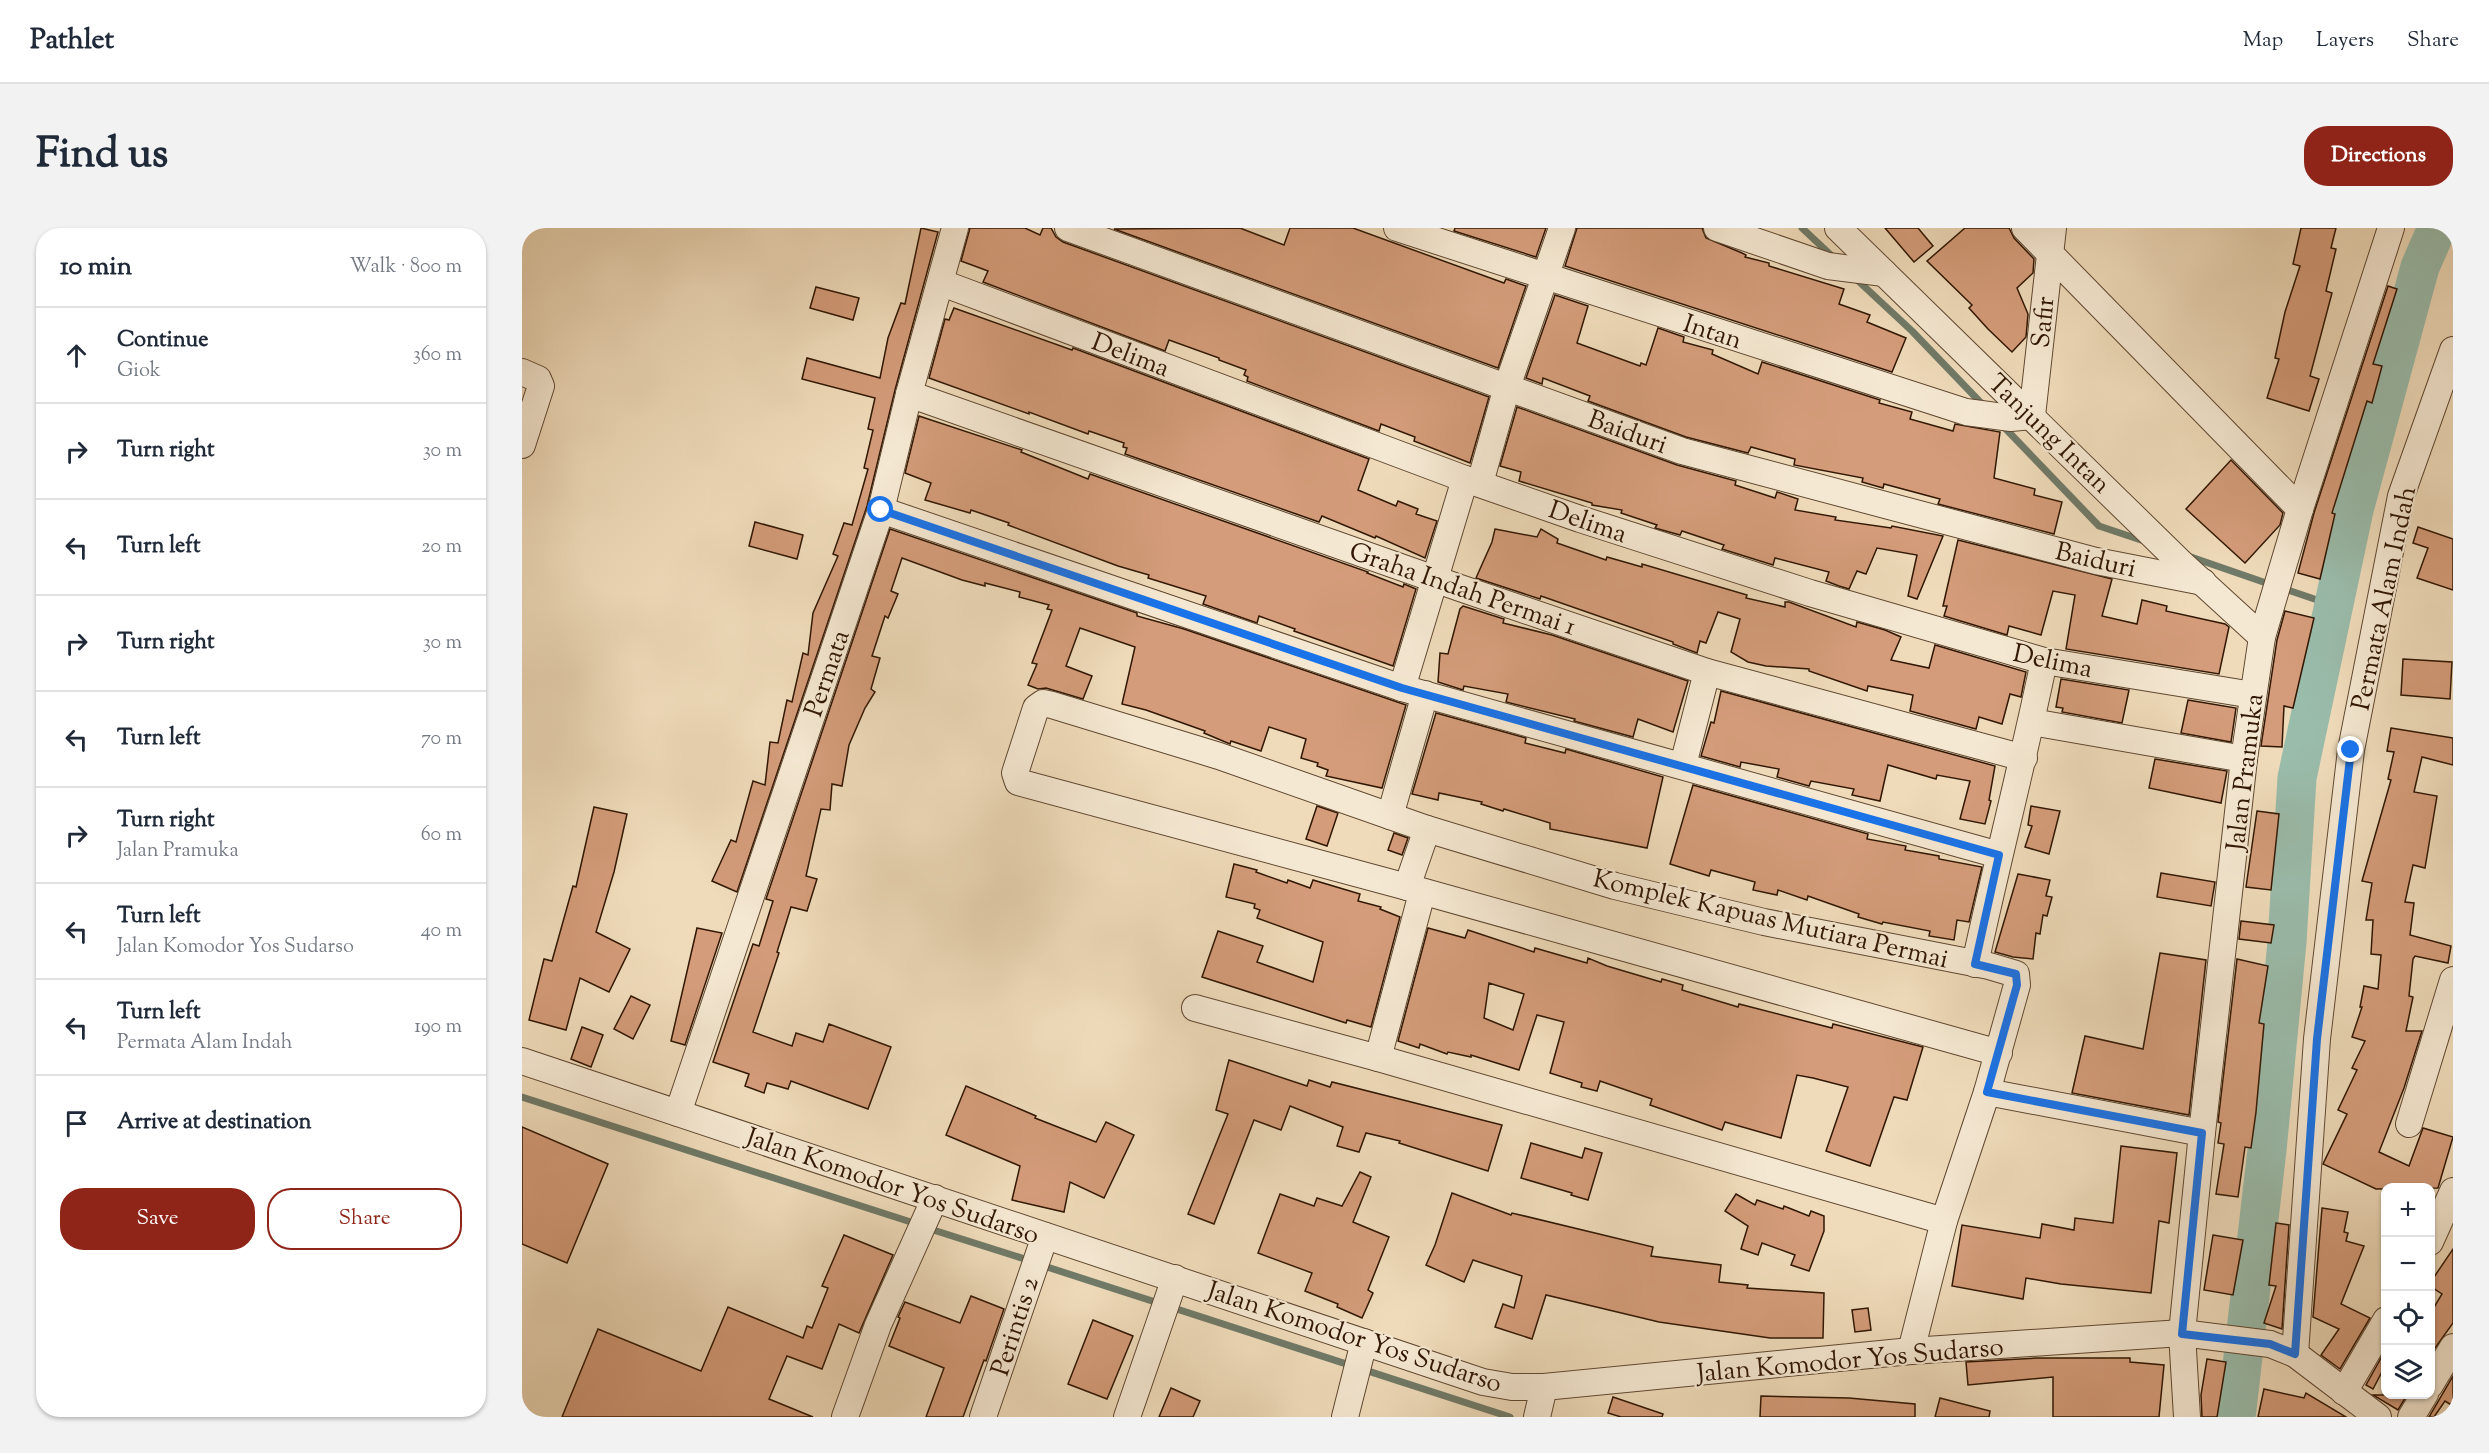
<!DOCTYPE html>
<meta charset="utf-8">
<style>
:root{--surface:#fff;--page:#f2f2f3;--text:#1f2937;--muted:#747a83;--line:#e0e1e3;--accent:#8f2418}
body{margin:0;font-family:"Sorts Mill Goudy",serif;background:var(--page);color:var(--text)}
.controls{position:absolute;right:18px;bottom:18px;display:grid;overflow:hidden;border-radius:12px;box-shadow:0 2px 4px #0004}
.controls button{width:54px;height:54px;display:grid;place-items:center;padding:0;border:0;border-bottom:2px solid var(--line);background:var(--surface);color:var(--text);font:30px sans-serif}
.stop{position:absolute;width:18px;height:18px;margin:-14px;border:4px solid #1a73e8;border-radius:50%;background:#fff}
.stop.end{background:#1a73e8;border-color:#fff;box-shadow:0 2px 6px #0008}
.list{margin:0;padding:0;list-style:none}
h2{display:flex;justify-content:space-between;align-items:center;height:78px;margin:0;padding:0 24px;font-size:26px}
h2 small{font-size:20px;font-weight:400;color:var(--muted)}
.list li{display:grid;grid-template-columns:39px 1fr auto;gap:18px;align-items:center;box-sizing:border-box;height:96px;padding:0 24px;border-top:2px solid var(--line)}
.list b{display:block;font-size:22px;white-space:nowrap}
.list p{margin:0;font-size:20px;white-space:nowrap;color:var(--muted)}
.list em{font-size:20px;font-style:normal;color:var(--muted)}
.actions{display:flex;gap:12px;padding:18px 24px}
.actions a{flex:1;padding:14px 0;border:2px solid var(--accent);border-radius:24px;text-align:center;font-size:21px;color:var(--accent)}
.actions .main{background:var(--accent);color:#fff}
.icon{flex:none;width:33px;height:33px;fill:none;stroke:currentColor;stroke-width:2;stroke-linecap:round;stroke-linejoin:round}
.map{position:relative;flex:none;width:1931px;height:1189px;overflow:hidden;border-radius:24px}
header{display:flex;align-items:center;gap:36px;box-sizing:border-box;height:84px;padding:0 30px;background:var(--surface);border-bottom:2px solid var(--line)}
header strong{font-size:28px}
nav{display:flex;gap:33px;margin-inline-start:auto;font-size:21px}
.intro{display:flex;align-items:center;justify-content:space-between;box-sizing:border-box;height:144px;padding:0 36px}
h1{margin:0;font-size:42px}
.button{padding:15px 27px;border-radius:24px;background:var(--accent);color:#fff;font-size:21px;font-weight:700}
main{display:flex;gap:36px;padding:0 36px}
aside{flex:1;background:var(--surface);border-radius:24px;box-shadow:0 2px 4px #0004}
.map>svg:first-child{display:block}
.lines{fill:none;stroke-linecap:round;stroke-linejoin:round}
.stream{stroke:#707a68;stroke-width:7}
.river{stroke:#9abcab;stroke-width:39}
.building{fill:#d49c7a;stroke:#311703;stroke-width:1.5;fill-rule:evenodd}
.minor-casing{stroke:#604831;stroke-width:28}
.minor{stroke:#f5e8d2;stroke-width:26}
.route{stroke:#1a73e8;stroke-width:8}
.labels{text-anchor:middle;stroke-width:4.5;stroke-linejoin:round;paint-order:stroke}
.street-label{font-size:26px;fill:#311703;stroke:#f5e8d2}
</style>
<header>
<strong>Pathlet</strong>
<nav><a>Map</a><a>Layers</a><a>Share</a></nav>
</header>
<div class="intro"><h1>Find us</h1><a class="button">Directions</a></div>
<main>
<aside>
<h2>10 min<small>Walk · 800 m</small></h2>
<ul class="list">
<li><svg class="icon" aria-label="ahead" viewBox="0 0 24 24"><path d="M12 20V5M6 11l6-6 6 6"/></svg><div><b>Continue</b><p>Giok</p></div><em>360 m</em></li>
<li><svg class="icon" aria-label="right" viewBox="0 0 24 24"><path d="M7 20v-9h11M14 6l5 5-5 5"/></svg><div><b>Turn right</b></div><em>30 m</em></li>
<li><svg class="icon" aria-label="left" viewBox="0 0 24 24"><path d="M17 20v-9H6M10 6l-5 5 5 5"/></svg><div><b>Turn left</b></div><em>20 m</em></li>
<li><svg class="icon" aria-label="right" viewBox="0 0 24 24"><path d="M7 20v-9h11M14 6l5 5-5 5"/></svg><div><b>Turn right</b></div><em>30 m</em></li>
<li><svg class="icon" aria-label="left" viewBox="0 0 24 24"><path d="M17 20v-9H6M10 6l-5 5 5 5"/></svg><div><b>Turn left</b></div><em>70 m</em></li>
<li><svg class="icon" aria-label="right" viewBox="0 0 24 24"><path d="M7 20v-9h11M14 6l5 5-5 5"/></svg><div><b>Turn right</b><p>Jalan Pramuka</p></div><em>60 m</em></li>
<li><svg class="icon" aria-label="left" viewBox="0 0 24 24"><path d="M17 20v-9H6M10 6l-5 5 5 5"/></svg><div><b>Turn left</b><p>Jalan Komodor Yos Sudarso</p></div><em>40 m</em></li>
<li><svg class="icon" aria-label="left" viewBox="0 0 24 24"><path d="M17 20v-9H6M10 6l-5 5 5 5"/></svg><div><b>Turn left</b><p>Permata Alam Indah</p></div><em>190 m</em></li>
<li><svg class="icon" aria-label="arrive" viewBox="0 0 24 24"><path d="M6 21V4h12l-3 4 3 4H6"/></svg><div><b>Arrive at destination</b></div></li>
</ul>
<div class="actions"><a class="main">Save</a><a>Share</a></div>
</aside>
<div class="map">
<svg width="1931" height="1189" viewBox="0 0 1931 1189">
<rect width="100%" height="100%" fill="#efdbba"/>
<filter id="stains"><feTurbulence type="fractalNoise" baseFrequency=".00333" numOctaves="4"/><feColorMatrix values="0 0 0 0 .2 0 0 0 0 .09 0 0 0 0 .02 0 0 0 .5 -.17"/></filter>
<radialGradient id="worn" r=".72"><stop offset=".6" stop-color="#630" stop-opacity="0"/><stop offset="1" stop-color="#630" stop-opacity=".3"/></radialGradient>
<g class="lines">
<!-- stream -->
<g class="stream">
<polyline points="1280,0 1311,29"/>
<polyline points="1332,49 1390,103 1462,178"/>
<polyline points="1480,197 1577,298 1625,314"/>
<polyline points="1666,328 1750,357"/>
<polyline points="1760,360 1813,378"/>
<polyline points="0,869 395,996"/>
<polyline points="405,1000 509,1033"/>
<polyline points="519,1037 988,1189"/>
</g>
<!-- river -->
<polyline class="river" points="1714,1189 1745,922 1765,714 1775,550 1832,282 1898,39 1915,0"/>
</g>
<!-- building -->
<g class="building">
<polygon points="399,0 416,4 373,162 345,278 215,664 190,653 209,612 214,614 231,553 243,557 248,514 256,515 265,472 270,474 281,425 286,427 291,385 316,328 311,326 322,295 330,297 346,241 342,240 351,202 346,201 353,170 280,151 285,130 358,150 366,110 379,75 383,76"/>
<polygon points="448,0 503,0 518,7 521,0 529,0 534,9 541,14 967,169 948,235 892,213 893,209 859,196 857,203 725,153 726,149 722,147 724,142 697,132 697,130 647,112 643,123 461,54 466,43 439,33"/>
<polygon points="718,0 762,17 768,0 831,0 982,55 984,51 1004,58 976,140 592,1"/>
<polygon points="933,0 1024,0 1014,29 932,3"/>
<polygon points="1055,0 1180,0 1184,10 1220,25 1224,27 1223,29 1247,35 1247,38 1322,61 1317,76 1348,87 1345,94 1384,110 1370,144 1043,38"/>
<polygon points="1363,0 1396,0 1411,18 1392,34"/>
<polygon points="1443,0 1487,0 1492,10 1512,31 1511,45 1495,60 1506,86 1504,109 1490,124 1466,101 1447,80 1450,77 1405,33"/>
<polygon points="1779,0 1814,0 1809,20 1814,21 1804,63 1810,65 1788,148 1797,151 1787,183 1745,170 1757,131 1753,130 1763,84 1778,38 1771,36"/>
<polygon points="1866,58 1875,61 1851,136 1860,138 1850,175 1845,173 1810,285 1813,286 1798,351 1776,345 1792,285"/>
<polygon points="294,59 337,70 331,92 288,80"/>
<polygon points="1033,67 1066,78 1055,115 1118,138 1119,135 1124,137 1136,100 1162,109 1161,114 1191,122 1190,126 1236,146 1240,134 1358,172 1357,175 1390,184 1388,191 1431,203 1433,196 1478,204 1472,250 1513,261 1512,267 1540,274 1532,306 1416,276 1418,271 1362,256 1361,260 1340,254 1341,250 1272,237 1273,231 1229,219 1226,225 1164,209 1066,173 1068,168 1021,150 1020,156 1004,150"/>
<polygon points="432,80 550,122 551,120 847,231 836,262 874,278 876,273 896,281 894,286 915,293 903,330 854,308 853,310 800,288 797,294 603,226 605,220 601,219 602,215 567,203 566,206 507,184 507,186 407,150 423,91 427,92"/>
<polygon points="995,179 1155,237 1214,253 1213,257 1253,270 1255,264 1276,271 1273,282 1314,289 1313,292 1369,300 1370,298 1421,308 1395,371 1386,368 1395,327 1355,320 1344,346 1335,343 1327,361 1317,358 1304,353 1307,344 1253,330 1251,337 1200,321 1202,317 1160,303 1158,307 1133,300 1135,297 1099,285 1100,282 1070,277 1070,275 997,253 999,244 978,238"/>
<polygon points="397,188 500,222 499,224 566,251 568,246 846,344 845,345 881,359 882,356 894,361 871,438 772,403 773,401 737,388 735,395 681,376 684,368 626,350 627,347 596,338 486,297 487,295 449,282 448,285 403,272 409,255 383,245"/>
<polygon points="1709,232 1761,285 1758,297 1723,335 1664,281"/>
<polygon points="233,294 281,307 275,331 227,318"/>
<polygon points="1896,299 1931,311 1931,362 1895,350 1906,320 1891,315"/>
<polygon points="368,301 615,385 615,388 662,401 884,477 860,560 804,548 806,542 795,538 796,535 779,530 784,511 747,499 739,523 709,513 708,516 682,505 683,503 624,482 600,476 613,419 558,400 544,438 570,448 561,471 524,460 516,461 506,457 515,436 510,435 530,382 525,381 527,377 497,369 498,364 463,355 463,358 440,352 380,330 369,363 376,366 366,390 363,388 350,428 358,430 349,461 353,464 343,480 327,517 320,558 310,556 308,582 299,581 284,648 295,651 285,683 269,679 255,724 257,725 231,804 270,818 274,805 301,814 307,796 369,819 346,881 269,853 266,861 245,855 242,865 223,858 227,846 191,834 231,716 237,718 251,673 244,671"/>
<polygon points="973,301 1015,309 1019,301 1036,311 1035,315 1084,332 1085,329 1120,339 1120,336 1225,367 1224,370 1263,379 1263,374 1267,374 1334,399 1335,394 1363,402 1379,409 1369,432 1407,440 1413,417 1504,444 1499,469 1488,466 1480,496 1457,489 1454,501 1388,483 1391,467 1346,458 1345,463 1287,443 1287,441 1244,438 1226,434 1209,424 1218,391 1196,384 1184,415 1178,413 1175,425 1151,416 1151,414 1019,368 1018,371 954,350 970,314"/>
<polygon points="1436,312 1590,351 1580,388 1615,396 1620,372 1645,378 1644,383 1703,396 1707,399 1697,446 1544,421 1553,367 1531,363 1519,407 1487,398 1485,407 1422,388 1425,378 1421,378"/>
<polygon points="941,378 982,391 981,395 1030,407 1166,453 1151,504 1116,491 1111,509 1052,493 1053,491 984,474 986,466 942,458 941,462 916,454 918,425 926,426 938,381"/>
<polygon points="1763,383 1792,390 1771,480 1762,478 1760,519 1739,518 1755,412"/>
<polygon points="1881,431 1930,434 1928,471 1879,467"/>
<polygon points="1539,451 1607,462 1600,495 1540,484 1541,480 1534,479"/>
<polygon points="1199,463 1473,538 1467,572 1469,573 1463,596 1438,591 1448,553 1415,547 1414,551 1366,537 1358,573 1330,567 1332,561 1289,553 1287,558 1255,549 1257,541 1219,534 1218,539 1179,528 1189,494 1192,495"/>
<polygon points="1666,472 1714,480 1709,514 1659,505"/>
<polygon points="914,485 1004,510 1003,515 1043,525 1044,521 1141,549 1125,620 1028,601 1028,595 982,581 981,583 959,576 960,574 917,565 916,572 890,566"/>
<polygon points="1869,500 1931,510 1931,537 1900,529 1892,564 1915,568 1903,640 1891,637 1883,674 1892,675 1888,707 1929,718 1926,735 1893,728 1891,731 1887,768 1891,769 1884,803 1900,803 1882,860 1857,924 1887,938 1901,900 1931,909 1916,960 1854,961 1801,936 1825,886 1816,882 1835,842 1830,840 1843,813 1830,809 1840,779 1838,779 1842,758 1856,761 1859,727 1849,726 1851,692 1844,692 1850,655 1840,653 1869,552 1866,551 1872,524 1865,523"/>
<polygon points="1633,531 1705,543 1699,575 1627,560"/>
<polygon points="1171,557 1346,606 1345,611 1384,618 1383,622 1417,628 1417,631 1460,639 1447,694 1435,692 1432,712 1407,708 1408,703 1361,694 1360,696 1336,689 1337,686 1286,668 1285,672 1256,662 1255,667 1231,662 1233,654 1189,642 1187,648 1148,636"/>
<polygon points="795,578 816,585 805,618 784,611"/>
<polygon points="1509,578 1538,583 1527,626 1503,619 1510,598 1506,597"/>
<polygon points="72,579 105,586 92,644 74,704 108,721 87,764 58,750 44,802 7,792 22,731 30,733 51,658 54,659"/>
<polygon points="1735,583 1757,586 1749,662 1724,659"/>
<polygon points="872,605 886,610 880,627 866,622"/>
<polygon points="712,636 735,642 734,644 765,655 766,652 788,660 791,652 838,666 836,673 859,679 858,681 878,689 849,799 825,792 824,795 680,749 696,703 741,718 735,734 791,754 801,714 735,690 738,682 732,680 733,676 704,669"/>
<polygon points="1639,645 1693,654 1689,678 1635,669"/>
<polygon points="1496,646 1528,652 1524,668 1530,669 1525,688 1521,687 1518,706 1514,705 1511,731 1491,729 1473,724"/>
<polygon points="1719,693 1752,697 1749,715 1717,711"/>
<polygon points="175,700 200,705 163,817 149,813"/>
<path d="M 906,700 L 943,710 L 946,702 L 1012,724 L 1013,720 L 1065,735 L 1066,730 L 1085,738 L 1139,754 L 1140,751 L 1161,757 L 1160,762 L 1216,779 L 1217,776 L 1310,800 L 1311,796 L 1401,819 L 1385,872 L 1372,869 L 1348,938 L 1304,923 L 1326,859 L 1291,850 L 1275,847 L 1259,910 L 1203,894 L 1200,902 L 1128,877 L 1130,871 L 1078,853 L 1075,863 L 1059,859 L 1060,855 L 1028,845 L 1042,794 L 1015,787 L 997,842 L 949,827 L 949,829 L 926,824 L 925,826 L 898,816 L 897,820 L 876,813 ZM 967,755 L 1002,766 L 991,802 L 962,790 Z"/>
<polygon points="1638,725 1684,732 1667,887 1550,865 1563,808 1621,821"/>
<polygon points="1715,731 1746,738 1737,795 1742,796 1734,884 1729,920 1723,919 1716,969 1694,966 1702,916 1696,915 1699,895 1696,894"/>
<polygon points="109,768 128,777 111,811 92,801"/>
<polygon points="60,799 81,807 69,839 49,831"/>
<polygon points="707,832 785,858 787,852 808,859 810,854 980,897 966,943 877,915 878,913 844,905 837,924 815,918 821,899 768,878 759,902 732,892 692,996 666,986 706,886 694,882"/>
<polygon points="444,858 514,888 513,890 574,914 584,894 612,907 582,970 548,954 542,984 490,972 498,938 424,907"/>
<polygon points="0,899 86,936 45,1035 0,1016"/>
<polygon points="1009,915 1060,930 1063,920 1080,925 1066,972 1049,967 1050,965 999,950"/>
<polygon points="1599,918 1655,925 1647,995 1637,993 1629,1065 1539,1056 1504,1050 1501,1071 1430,1058 1440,997 1518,1010 1520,996 1552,1002 1553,990 1591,995"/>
<polygon points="838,944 849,949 831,994 867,1009 846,1062 851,1065 840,1090 815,1079 816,1076 783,1063 790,1045 736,1025 758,966 792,978 795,970 820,978"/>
<polygon points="930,965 989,987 990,985 1131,1019 1129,1028 1199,1037 1197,1054 1226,1057 1225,1060 1302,1065 1301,1110 1248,1110 1137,1094 1024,1067 1010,1111 973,1099 981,1076 992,1080 1000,1048 951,1032 942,1054 904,1037 913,1017"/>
<polygon points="1214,966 1233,977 1235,972 1261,981 1262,978 1287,988 1289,983 1302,988 1302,1003 1287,1043 1269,1037 1273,1027 1240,1015 1236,1027 1219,1021 1226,998 1203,983"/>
<polygon points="1800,980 1826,984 1822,1004 1826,1005 1824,1013 1842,1018 1819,1076 1848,1090 1818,1141 1799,1127 1817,1101 1791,1089"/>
<polygon points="1754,995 1767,997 1760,1101 1742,1095 1754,1058 1747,1057"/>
<polygon points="322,1007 371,1027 337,1105 317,1096 300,1141 265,1128 247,1171 291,1189 40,1189 76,1101 179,1143 206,1079 281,1110 285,1098 290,1100 306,1060 300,1058"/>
<polygon points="1691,1007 1721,1012 1711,1067 1682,1062"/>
<polygon points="1931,1021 1931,1095 1908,1127 1908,1086 1920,1066 1908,1058 1908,1055"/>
<polygon points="449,1068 482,1081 464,1133 462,1132 441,1189 404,1189 422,1140 367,1118 378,1090 376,1089 383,1074 438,1095"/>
<polygon points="1346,1080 1349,1102 1333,1104 1330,1082"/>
<polygon points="571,1092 611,1108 585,1171 546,1156"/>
<polygon points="1863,1123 1863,1138 1851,1161 1844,1157"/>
<polygon points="1515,1130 1608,1130 1608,1134 1642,1137 1637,1189 1531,1189 1531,1149 1446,1157 1444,1134"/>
<polygon points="1685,1131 1704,1134 1695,1189 1680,1189 1679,1167"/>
<polygon points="1931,1148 1931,1178 1923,1173 1912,1189 1907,1189"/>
<polygon points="649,1160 678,1173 671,1189 637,1189"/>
<polygon points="1742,1161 1782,1170 1784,1165 1824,1189 1736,1189"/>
<polygon points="1851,1167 1885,1167 1876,1182"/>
<polygon points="1239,1168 1327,1170 1393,1176 1393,1189 1238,1189"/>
<polygon points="1091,1169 1141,1186 1140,1189 1099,1189 1086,1185"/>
<polygon points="1418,1170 1468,1183 1467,1189 1413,1189"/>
</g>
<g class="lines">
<!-- minor casing -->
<g class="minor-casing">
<g id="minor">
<polyline points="546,0 1160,223 1574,333 1681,354"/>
<polyline points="875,0 1444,184 1489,190 1510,188 1531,0"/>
<polyline points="1195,0 1306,38 1362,45"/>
<polyline points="1316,0 1658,334 1740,409"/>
<polyline points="1503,0 1778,281"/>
<polyline points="420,55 943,251 1058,291 1288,365 1522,433 1731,467"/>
<polyline points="0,144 16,151 19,158 0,217"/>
<polyline points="387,166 938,360 1185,444 1502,530"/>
<polyline points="958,255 985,159 1040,0"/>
<polyline points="359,282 880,460 1477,627"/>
<polyline points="880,460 943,251"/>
<polyline points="1510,494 1722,531"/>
<polyline points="1161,537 1185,444"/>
<polyline points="868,588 903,466"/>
<polyline points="885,659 905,601"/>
<path d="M 1453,736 C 1475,634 1501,534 1522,433"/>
<polyline points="673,780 856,830 1422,993"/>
<polyline points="856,830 900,665"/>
<polyline points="0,833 961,1154 990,1159 1022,1159 1389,1123 1660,1105 1748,1116 1773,1126 1856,1189"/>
<polyline points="1465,864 1680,905"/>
<polyline points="156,885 359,282 387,166 433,0"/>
<polyline points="1887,896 1931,752"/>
<polyline points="1908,1014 1931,963"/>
<polyline points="1389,1123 1422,993 1465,864 1495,757 1494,746 1467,738 1242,694 1093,658 905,601 697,528 530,477 521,475 514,480 493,545 496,554 885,659 1477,825"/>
<polyline points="1773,1126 1795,811 1829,522 1879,268 1931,122"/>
<polyline points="1908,1157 1931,1119"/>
<polyline points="1822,1164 1864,1092"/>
<polyline points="323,1189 356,1097 413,970"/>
<polyline points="461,1189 523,1008"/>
<polyline points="605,1189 653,1050"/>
<polyline points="823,1189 842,1114"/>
<polyline points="1015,1189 1022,1159"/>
<polyline points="1665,1189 1660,1105 1680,905 1722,531 1740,409 1778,281 1869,0"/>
<polyline points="1889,1189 1903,1166"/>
</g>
</g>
<!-- minor -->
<use href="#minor" class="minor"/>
</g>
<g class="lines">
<!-- route -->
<polyline class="route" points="359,282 880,460 1477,627 1453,736 1494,746 1495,757 1465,864 1680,905 1660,1106 1748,1116 1773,1126 1795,811 1829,522"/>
</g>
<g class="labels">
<!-- street labels -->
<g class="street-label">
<text transform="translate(1520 94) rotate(-84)" y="9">Safir</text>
<text transform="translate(1191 103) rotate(18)" y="9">Intan</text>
<text transform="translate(609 126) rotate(21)" y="9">Delima</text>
<text transform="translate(1106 203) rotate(20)" y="9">Baiduri</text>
<text transform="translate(1528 205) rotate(44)" y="9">Tanjung Intan</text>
<text transform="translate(1066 293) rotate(19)" y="9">Delima</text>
<text transform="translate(1574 331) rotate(13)" y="9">Baiduri</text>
<text transform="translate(941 360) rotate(19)" y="9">Graha Indah Permai 1</text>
<text transform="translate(1861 370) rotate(-78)" y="9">Permata Alam Indah</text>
<text transform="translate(1531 432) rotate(12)" y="9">Delima</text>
<text transform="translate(304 445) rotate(-71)" y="9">Permata</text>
<text transform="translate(1722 544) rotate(-83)" y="9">Jalan Pramuka</text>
<text transform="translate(1249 690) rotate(13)" y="9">Komplek Kapuas Mutiara Permai</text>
<text transform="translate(371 957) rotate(19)" y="9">Jalan Komodor Yos Sudarso</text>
<text transform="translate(492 1098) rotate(-72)" y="9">Perintis 2</text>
<text transform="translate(833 1108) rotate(18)" y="9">Jalan Komodor Yos Sudarso</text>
<text transform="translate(1328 1131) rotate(-5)" y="9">Jalan Komodor Yos Sudarso</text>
</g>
</g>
<rect width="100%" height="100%" filter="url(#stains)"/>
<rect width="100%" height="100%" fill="url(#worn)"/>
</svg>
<div class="controls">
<button>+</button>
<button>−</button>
<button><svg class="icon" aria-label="locate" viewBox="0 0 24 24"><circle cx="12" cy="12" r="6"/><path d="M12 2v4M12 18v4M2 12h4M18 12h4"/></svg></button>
<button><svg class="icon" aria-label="layers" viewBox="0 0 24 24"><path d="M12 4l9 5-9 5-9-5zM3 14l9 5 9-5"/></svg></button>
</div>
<div class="stop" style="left:359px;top:282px"></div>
<div class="stop end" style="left:1829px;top:522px"></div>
</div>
</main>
